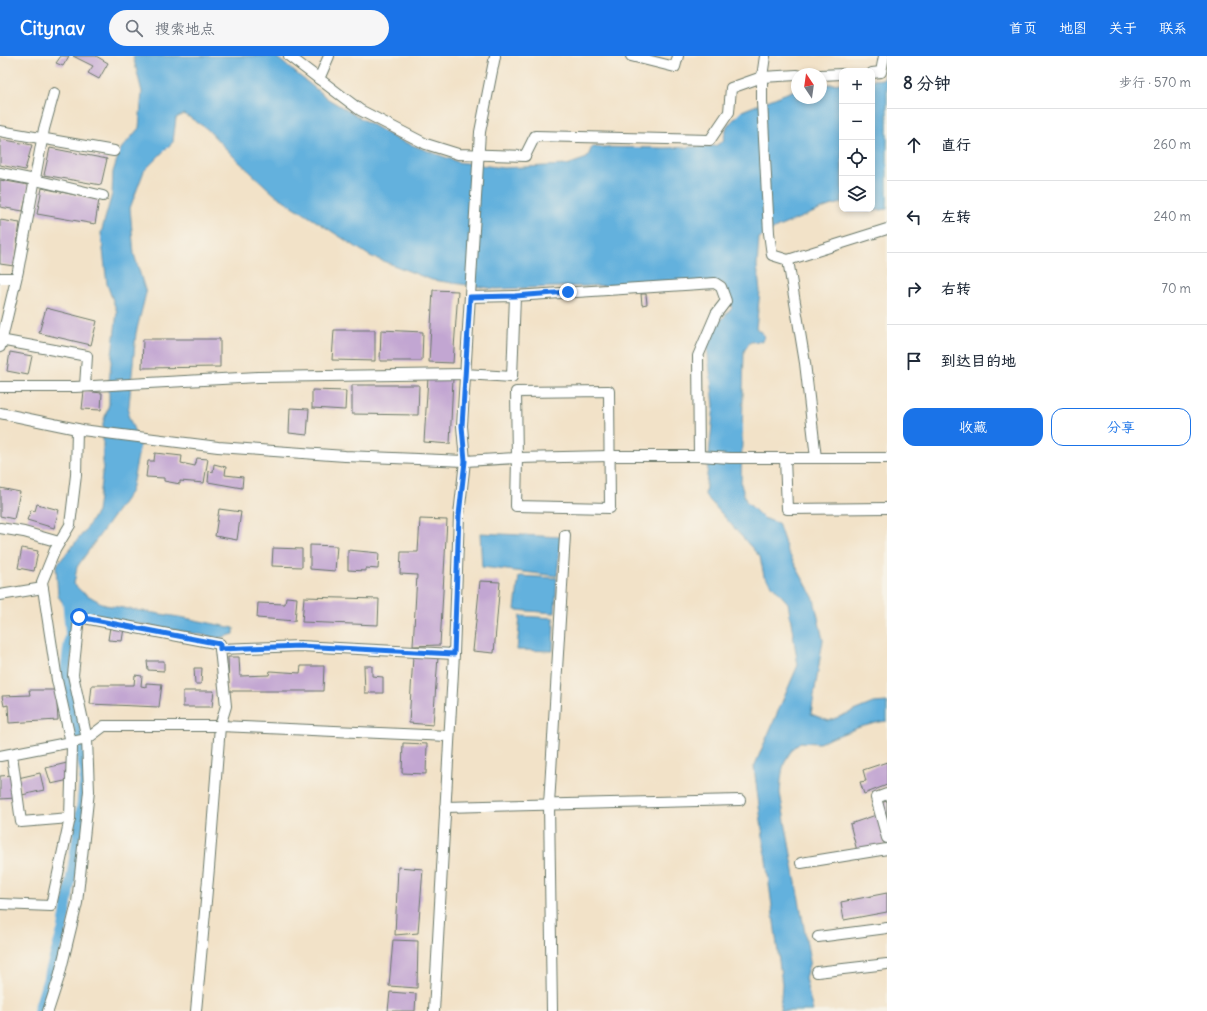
<!DOCTYPE html>
<html lang="zh">
<meta charset="utf-8">
<style>
:root{--surface:#fff;--page:#f6f6f7;--text:#1f2937;--muted:#747a83;--line:#e0e1e3;--accent:#1a73e8}
body{margin:0;font-family:Delius,"LXGW WenKai TC",sans-serif;background:var(--page);color:var(--text)}
.controls{position:absolute;right:12px;top:12px;display:grid;overflow:hidden;border-radius:8px;box-shadow:0 2px 6px #0003}
.controls button{width:36px;height:36px;display:grid;place-items:center;padding:0;border:0;border-bottom:1px solid var(--line);background:var(--surface);color:var(--text);font:20px sans-serif}
.compass{position:absolute;left:791px;top:12px;width:36px;height:36px;border-radius:50%;background:var(--surface);box-shadow:0 2px 6px #0003;rotate:347deg}
.stop{position:absolute;width:12px;height:12px;margin:-9px;border:3px solid #1a73e8;border-radius:50%;background:#fff}
.stop.end{background:#1a73e8;border-color:#fff;box-shadow:0 1px 4px #0008}
.list{margin:0;padding:0;list-style:none}
h2{display:flex;justify-content:space-between;align-items:center;height:52px;margin:0;padding:0 16px;font-size:17px}
h2 small{font-size:13px;font-weight:400;color:var(--muted)}
.list li{display:grid;grid-template-columns:26px 1fr auto;gap:12px;align-items:center;box-sizing:border-box;height:72px;padding:0 16px;border-top:1px solid var(--line)}
.list b{display:block;font-size:15px;white-space:nowrap}
.list em{font-size:13px;font-style:normal;color:var(--muted)}
.actions{display:flex;gap:8px;padding:12px 16px}
.actions a{flex:1;padding:9px 0;border:1px solid var(--accent);border-radius:12px;text-align:center;font-size:14px;color:var(--accent)}
.actions .main{background:var(--accent);color:#fff}
.icon{flex:none;width:22px;height:22px;fill:none;stroke:currentColor;stroke-width:2;stroke-linecap:round;stroke-linejoin:round}
.map{position:relative;flex:none;width:887px;height:955px;overflow:hidden}
header{display:flex;align-items:center;gap:24px;box-sizing:border-box;height:56px;padding:0 20px;background:var(--accent);color:#fff}
header strong{font-size:19px}
nav{display:flex;gap:22px;margin-inline-start:auto;font-size:14px}
.search{width:280px;height:36px;background:var(--page);display:flex;align-items:center;gap:10px;box-sizing:border-box;padding:0 14px;border-radius:22px;color:var(--muted);font-size:15px}
main{display:flex}
aside{flex:1;background:var(--surface)}
.map>svg:first-child{display:block}
.water{fill:#64b1dd;stroke:#427788}
.lines{fill:none;stroke-linecap:round;stroke-linejoin:round}
.canal{stroke:#64b1dd;stroke-width:10}
.building{fill:#c2a6d2}
.minor-casing{stroke:#697768;stroke-width:12}
.minor{stroke:#fff;stroke-width:10}
.route{stroke:#1a73e8;stroke-width:5}
</style>
<header>
<strong>Citynav</strong>
<div class="search"><svg class="icon" aria-label="search" viewBox="0 0 24 24"><circle cx="10" cy="10" r="6"/><path d="M15 15l6 6"/></svg>搜索地点</div>
<nav><a>首页</a><a>地图</a><a>关于</a><a>联系</a></nav>
</header>
<main>
<div class="map">
<svg width="887" height="955" viewBox="0 0 887 955">
<rect width="100%" height="100%" fill="#f7f3e8"/>
<filter id="ink" filterUnits="userSpaceOnUse"><feTurbulence type="fractalNoise" baseFrequency=".025" numOctaves="2"/><feDisplacementMap in="SourceGraphic" scale="8" xChannelSelector="R" yChannelSelector="G"/><feConvolveMatrix kernelMatrix="1 2 1 2 8 2 1 2 1" color-interpolation-filters="sRGB"/></filter>
<filter id="wash" filterUnits="userSpaceOnUse"><feTurbulence type="fractalNoise" baseFrequency=".012" numOctaves="4" result="noise"/><feDisplacementMap in="SourceGraphic" scale="16" xChannelSelector="R" yChannelSelector="G"/><feGaussianBlur stdDeviation="0.9" result="paint"/><feColorMatrix in="noise" values="0 0 0 0 0 0 0 0 0 0 0 0 0 0 0 0 0 1.4 0 .05"/><feComposite in="paint" operator="in"/></filter>
<g filter="url(#wash)">
<rect width="100%" height="100%" fill="#f2e2c8"/>
<!-- water -->
<g class="water">
<path d="M 133,0 L 275,0 L 328,43 L 396,83 L 458,106 L 503,112 L 567,109 L 587,102 L 592,91 L 666,92 L 715,90 L 723,85 L 727,70 L 742,55 L 797,33 L 797,42 L 821,42 L 821,29 L 842,27 L 842,147 L 829,150 L 778,171 L 759,182 L 757,210 L 760,235 L 756,272 L 764,279 L 763,285 L 750,286 L 744,295 L 741,428 L 746,445 L 763,462 L 778,467 L 787,494 L 814,543 L 823,584 L 811,658 L 829,665 L 873,647 L 887,646 L 887,665 L 880,666 L 860,671 L 819,687 L 800,686 C 782,703 782,712 780,737 L 810,905 L 805,922 L 813,955 L 780,955 L 782,928 L 754,711 L 798,609 L 788,547 L 764,520 L 760,501 L 705,439 L 714,349 L 707,290 L 711,275 L 732,252 L 729,241 L 723,227 L 619,229 L 496,233 L 432,224 L 370,200 L 274,138 L 236,103 L 206,72 L 184,58 L 176,62 L 173,86 L 144,115 L 130,152 L 134,198 L 146,237 L 136,277 L 128,359 L 140,389 L 131,435 L 77,511 L 74,528 L 82,536 L 105,549 L 185,562 L 234,572 L 234,578 L 219,582 L 79,557 L 67,553 L 58,540 L 56,510 L 84,476 L 97,456 L 103,411 L 103,367 L 109,348 L 109,325 L 117,256 L 107,228 L 101,177 L 112,138 L 113,116 L 120,94 L 139,72 L 142,36 Z"/>
<polygon points="887,9 887,153 869,156 862,153 872,153 872,24 884,23"/>
<polygon points="480,477 561,481 557,520 482,511"/>
<polygon points="519,520 557,522 555,557 515,554"/>
<polygon points="520,560 554,562 553,595 517,594"/>
</g>
<g class="lines">
<!-- canal -->
<polyline class="canal" points="38,955 63,872 79,771 85,718 65,617 70,578 67,541"/>
</g>
<g id="blocks">
<!-- building -->
<g class="building">
<polygon points="61,0 69,0 63,10 56,7"/>
<polygon points="73,0 96,0 108,7 99,23 88,17 93,10"/>
<polygon points="0,83 32,89 25,114 0,109"/>
<polygon points="50,92 107,103 101,129 44,119"/>
<polygon points="0,124 29,129 23,155 0,151"/>
<polygon points="42,132 99,144 95,168 37,158"/>
<polygon points="0,164 20,167 14,210 0,208"/>
<polygon points="433,234 458,235 453,307 429,306"/>
<polygon points="641,238 646,238 647,248 642,249"/>
<polygon points="46,252 97,265 91,289 39,277"/>
<polygon points="334,274 375,274 375,305 332,304"/>
<polygon points="381,274 423,276 422,305 380,305"/>
<polygon points="143,283 220,283 220,311 142,312"/>
<polygon points="10,296 32,300 28,319 7,315"/>
<polygon points="428,321 453,322 450,388 424,386"/>
<polygon points="352,329 419,329 418,359 352,358"/>
<polygon points="312,334 346,335 345,354 312,352"/>
<polygon points="84,335 102,337 101,354 82,353"/>
<polygon points="290,352 309,353 307,379 289,377"/>
<polygon points="155,397 182,400 181,407 195,410 197,402 208,403 204,427 180,425 180,428 164,425 164,422 146,421 148,405 154,405"/>
<polygon points="214,408 226,411 225,419 243,421 242,432 208,426 209,415 213,416"/>
<polygon points="0,432 20,436 14,463 0,460"/>
<polygon points="37,448 59,454 54,472 27,464 31,454 35,455"/>
<polygon points="219,453 241,456 237,484 215,480"/>
<polygon points="420,463 447,464 440,589 413,590 417,519 400,518 401,496 418,496"/>
<polygon points="310,489 337,490 335,515 310,513"/>
<polygon points="22,492 38,495 34,515 18,512"/>
<polygon points="273,492 302,493 302,511 272,510"/>
<polygon points="348,494 379,497 378,513 366,512 366,515 348,514"/>
<polygon points="480,525 500,526 494,597 473,595"/>
<polygon points="286,541 297,542 295,565 257,562 258,547 285,548"/>
<polygon points="304,541 379,543 378,569 302,566"/>
<polygon points="110,571 124,572 122,585 108,584"/>
<polygon points="413,600 438,601 433,669 409,667"/>
<polygon points="228,601 239,601 240,620 269,619 270,615 300,617 301,610 324,610 323,635 229,635"/>
<polygon points="147,605 164,605 164,615 148,614"/>
<polygon points="364,610 372,610 372,620 383,621 383,637 365,637"/>
<polygon points="194,612 202,612 201,628 195,628"/>
<polygon points="135,619 142,620 141,630 146,631 146,627 162,628 159,651 90,648 92,629 134,629"/>
<polygon points="29,634 56,634 58,664 9,667 8,649 4,650 2,640 30,639"/>
<polygon points="183,635 214,635 212,651 183,651"/>
<polygon points="403,687 427,688 426,718 402,717"/>
<polygon points="887,706 887,729 864,738 860,726 866,725 863,714"/>
<polygon points="67,707 69,714 65,715 69,724 51,728 46,712"/>
<polygon points="40,717 44,734 22,739 18,722"/>
<polygon points="13,719 16,742 0,743 0,720"/>
<polygon points="887,745 887,768 880,747"/>
<polygon points="879,758 886,788 857,795 850,768"/>
<polygon points="398,811 423,813 418,877 395,879"/>
<polygon points="887,837 887,856 844,864 841,846"/>
<polygon points="393,884 418,885 417,932 389,930"/>
<polygon points="390,936 416,938 415,955 388,955"/>
</g>
</g>
</g>
<g filter="url(#ink)">
<use href="#blocks" fill-opacity="0" stroke="#697768" stroke-width="1"/>
<g class="lines">
<!-- minor casing -->
<g class="minor-casing">
<g id="minor">
<polyline points="289,0 360,54 426,88 458,98 525,100 535,80 710,84 729,56 731,32 762,21 797,19"/>
<polyline points="631,0 675,11 678,0"/>
<polyline points="765,0 762,21 762,45 769,177 772,199 788,204"/>
<polyline points="872,17 881,16 884,0"/>
<polyline points="821,19 842,18"/>
<polyline points="319,23 329,0"/>
<polyline points="0,75 114,95"/>
<polyline points="0,117 35,124 103,140"/>
<polyline points="0,222 16,222"/>
<polyline points="515,240 715,227 721,231 726,245 716,258 698,300 699,400"/>
<polyline points="0,284 87,300 85,330"/>
<polyline points="0,291 18,215 44,73 54,37"/>
<polyline points="0,331 75,331 258,321 465,318 512,321 515,240 470,241"/>
<polygon points="609,335 610,452 516,450 517,402 516,336"/>
<polyline points="0,357 82,374 218,391 345,400 465,405 517,402 610,400 699,400 730,402 887,402"/>
<polyline points="785,402 787,453 887,452"/>
<polyline points="816,402 805,307 788,204 887,173"/>
<polyline points="0,472 24,476 59,486"/>
<polyline points="0,539 43,532"/>
<polyline points="12,699 21,766 70,762"/>
<polyline points="0,700 87,683 104,670 220,670 448,680"/>
<polyline points="887,738 876,742 887,782"/>
<polyline points="445,751 740,744"/>
<polyline points="801,807 887,793"/>
<polyline points="0,848 51,850 70,762 72,691 57,624 42,526 55,494 70,469 76,419 77,373"/>
<polyline points="818,881 887,872"/>
<polyline points="817,916 887,908"/>
<polyline points="48,955 59,921 77,847 89,735 87,683 73,619 79,561 220,588 220,593"/>
<polyline points="196,955 209,812 220,670 226,650 220,593 300,590 454,598"/>
<polyline points="434,955 454,598 459,459 465,405 462,370 480,76 495,0"/>
<polyline points="552,955 549,749 565,479"/>
</g>
</g>
<!-- minor -->
<use href="#minor" class="minor"/>
</g>
</g>
<g class="lines" filter="url(#ink)">
<!-- route -->
<polyline class="route" points="79,561 220,588 220,593 300,590 454,598 459,459 465,405 462,370 470,241 515,240 568,236"/>
</g>
</svg>
<div class="controls">
<button>+</button>
<button>−</button>
<button><svg class="icon" aria-label="locate" viewBox="0 0 24 24"><circle cx="12" cy="12" r="6"/><path d="M12 2v4M12 18v4M2 12h4M18 12h4"/></svg></button>
<button><svg class="icon" aria-label="layers" viewBox="0 0 24 24"><path d="M12 4l9 5-9 5-9-5zM3 14l9 5 9-5"/></svg></button>
</div>
<svg class="compass" viewBox="-18 -18 36 36"><path d="M0-13l5 13h-10z" fill="#e53935"/><path d="M0 13l5-13h-10z" fill="#747a83"/></svg>
<div class="stop" style="left:79px;top:561px"></div>
<div class="stop end" style="left:568px;top:236px"></div>
</div>
<aside>
<h2>8 分钟<small>步行 · 570 m</small></h2>
<ul class="list">
<li><svg class="icon" aria-label="ahead" viewBox="0 0 24 24"><path d="M12 20V5M6 11l6-6 6 6"/></svg><div><b>直行</b></div><em>260 m</em></li>
<li><svg class="icon" aria-label="left" viewBox="0 0 24 24"><path d="M17 20v-9H6M10 6l-5 5 5 5"/></svg><div><b>左转</b></div><em>240 m</em></li>
<li><svg class="icon" aria-label="right" viewBox="0 0 24 24"><path d="M7 20v-9h11M14 6l5 5-5 5"/></svg><div><b>右转</b></div><em>70 m</em></li>
<li><svg class="icon" aria-label="arrive" viewBox="0 0 24 24"><path d="M6 21V4h12l-3 4 3 4H6"/></svg><div><b>到达目的地</b></div></li>
</ul>
<div class="actions"><a class="main">收藏</a><a>分享</a></div>
</aside>
</main>
